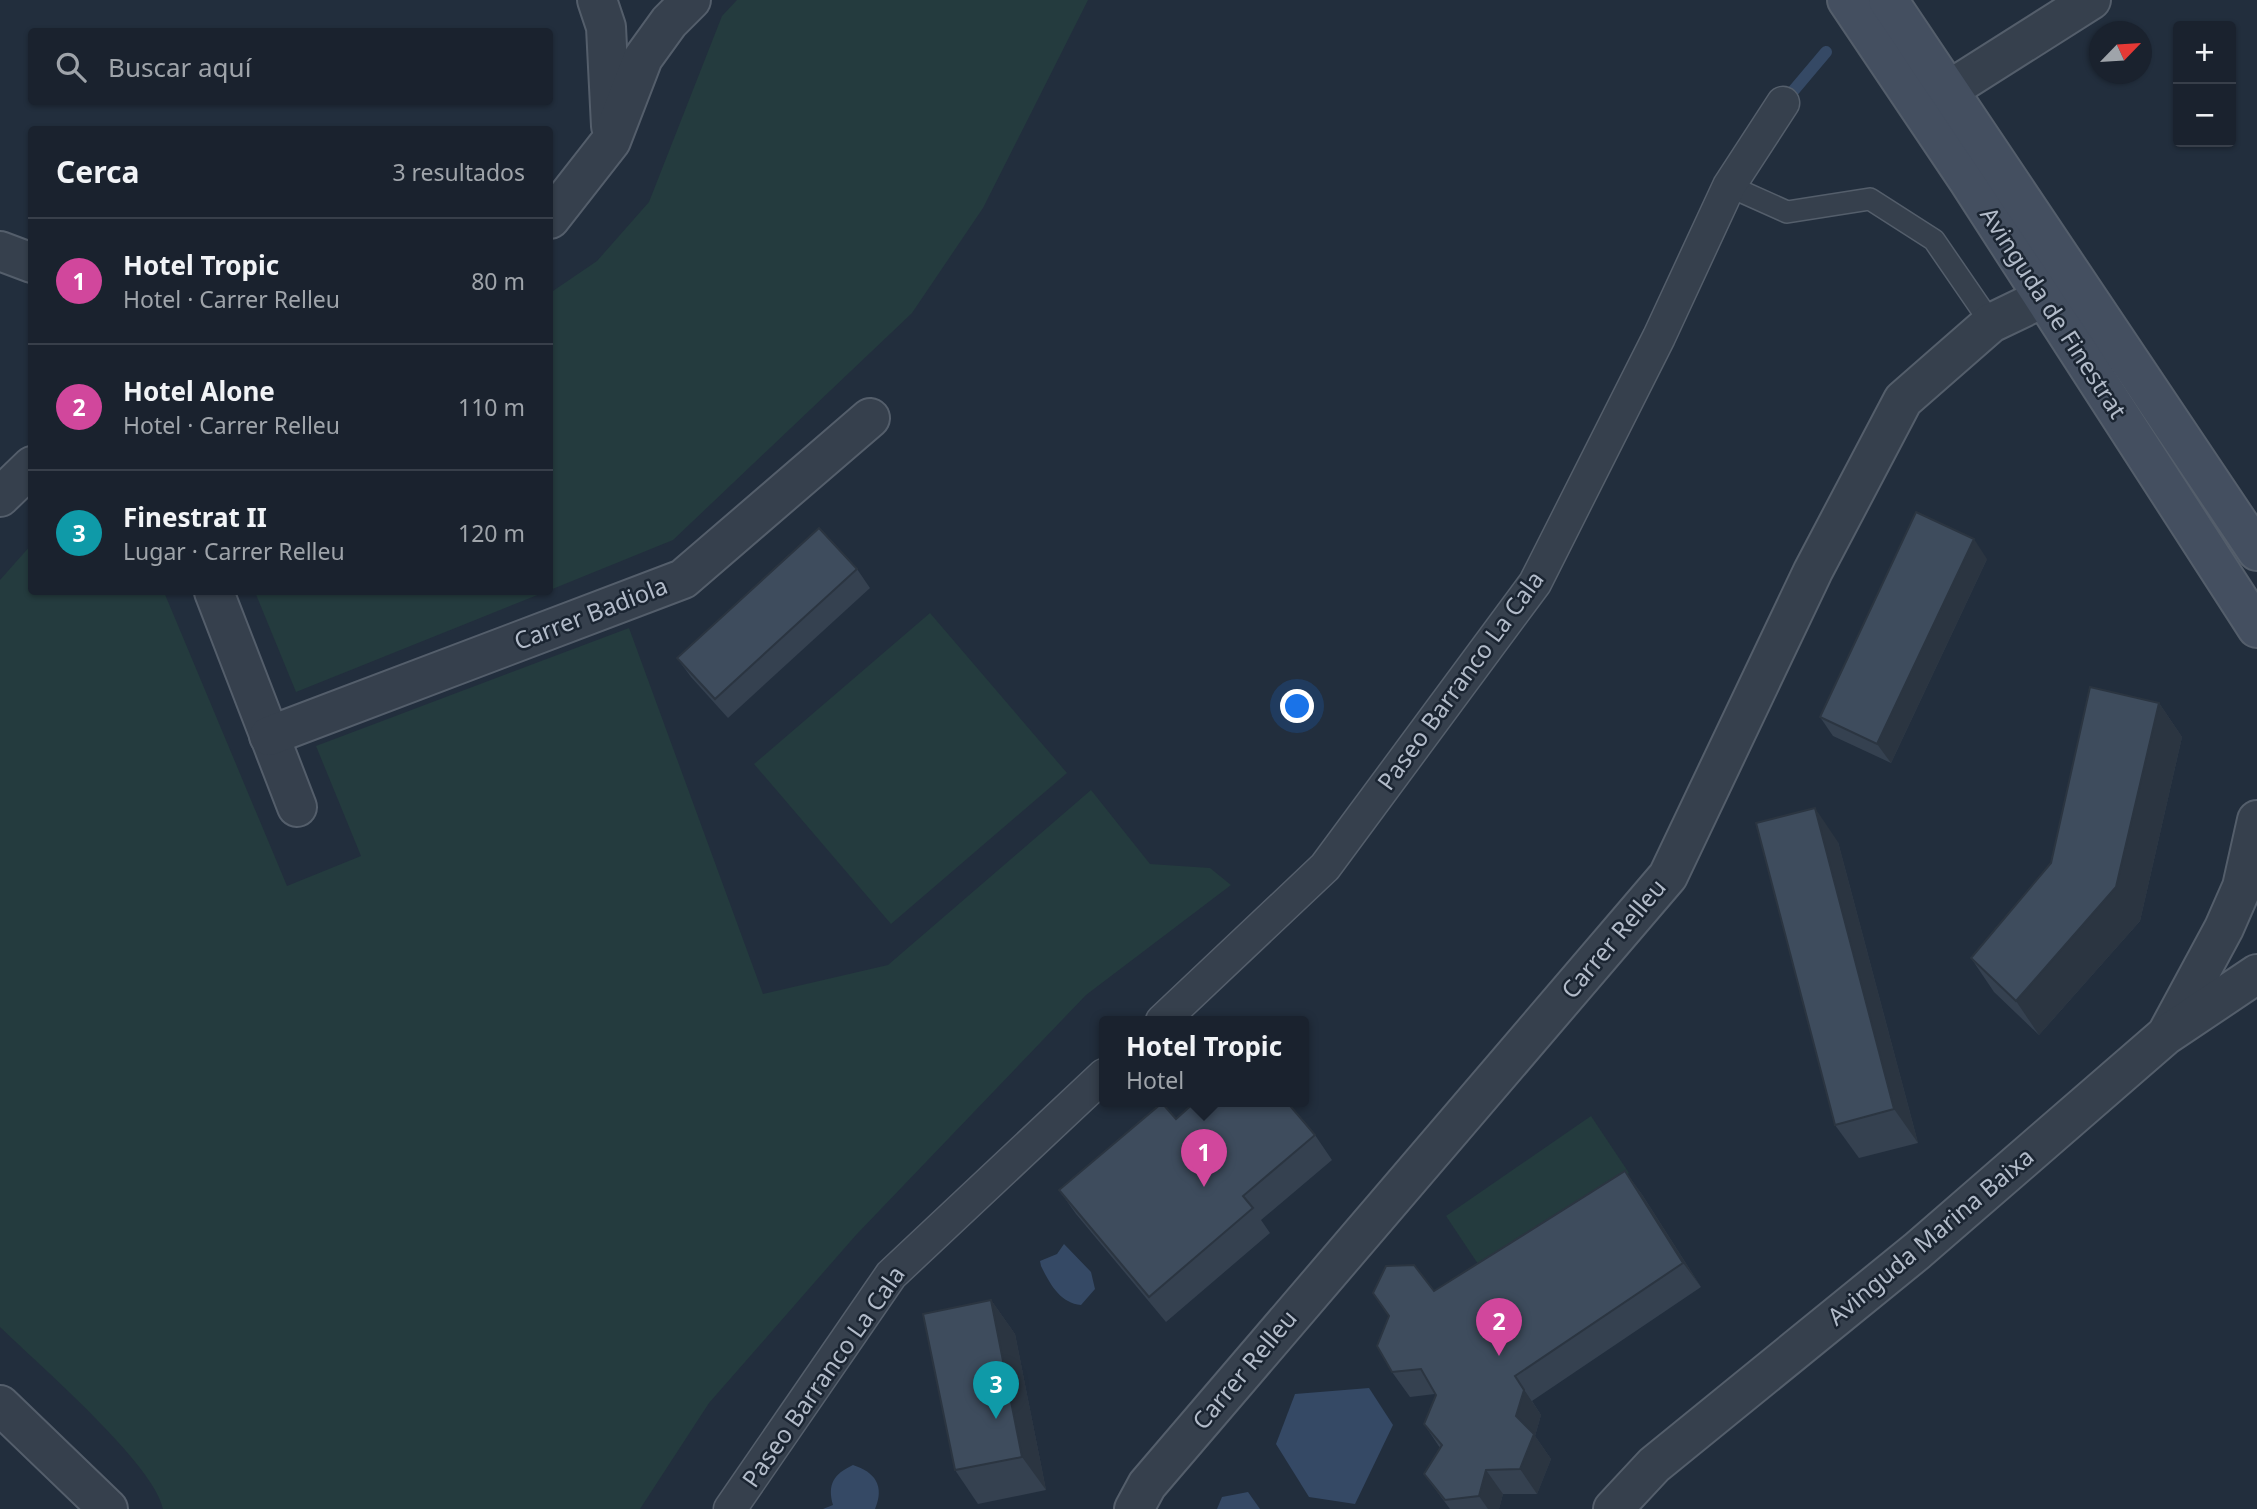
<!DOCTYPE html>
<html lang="es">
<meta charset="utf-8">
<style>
:root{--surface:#1a222e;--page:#232a36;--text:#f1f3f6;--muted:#9fa4aa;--line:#383f4a;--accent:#84b3fb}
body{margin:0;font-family:"Noto Sans",sans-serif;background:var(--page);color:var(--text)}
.controls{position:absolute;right:21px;top:21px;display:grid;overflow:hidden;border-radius:7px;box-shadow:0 2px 5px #0004}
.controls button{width:63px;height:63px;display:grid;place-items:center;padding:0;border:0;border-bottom:2px solid var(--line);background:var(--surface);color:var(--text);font:35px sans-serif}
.compass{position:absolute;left:2089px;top:21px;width:63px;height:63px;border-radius:50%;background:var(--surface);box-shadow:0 2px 5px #0004;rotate:65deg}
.you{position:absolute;left:1298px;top:707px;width:24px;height:24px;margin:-18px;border:5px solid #fff;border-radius:50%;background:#1a73e8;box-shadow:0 0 0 10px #1a73e833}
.badge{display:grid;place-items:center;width:46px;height:46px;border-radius:50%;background:var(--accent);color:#fff;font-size:23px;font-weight:700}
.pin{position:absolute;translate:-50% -58px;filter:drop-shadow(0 2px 4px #0008)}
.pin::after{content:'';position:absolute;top:37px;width:24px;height:21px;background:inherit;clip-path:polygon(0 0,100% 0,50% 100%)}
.popup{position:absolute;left:1099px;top:1016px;width:210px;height:91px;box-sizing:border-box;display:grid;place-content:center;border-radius:7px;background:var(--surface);filter:drop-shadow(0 2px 5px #0005);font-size:23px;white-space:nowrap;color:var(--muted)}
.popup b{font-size:26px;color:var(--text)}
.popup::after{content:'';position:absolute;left:50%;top:100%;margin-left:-14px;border:14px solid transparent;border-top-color:var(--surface)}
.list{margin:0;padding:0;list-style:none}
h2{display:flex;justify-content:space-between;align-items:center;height:91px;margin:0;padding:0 28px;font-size:30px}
h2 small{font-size:23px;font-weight:400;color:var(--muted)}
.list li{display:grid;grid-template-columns:46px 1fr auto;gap:21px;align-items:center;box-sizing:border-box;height:126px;padding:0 28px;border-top:2px solid var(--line)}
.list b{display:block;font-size:26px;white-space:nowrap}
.list p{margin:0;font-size:23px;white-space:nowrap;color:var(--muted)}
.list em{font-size:23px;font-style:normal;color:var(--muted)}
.icon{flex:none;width:38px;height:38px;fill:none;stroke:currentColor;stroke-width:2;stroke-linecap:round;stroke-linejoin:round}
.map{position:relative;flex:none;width:2257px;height:1509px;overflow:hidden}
.search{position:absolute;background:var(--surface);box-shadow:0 2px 5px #0004;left:28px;top:28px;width:525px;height:77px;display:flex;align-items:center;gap:18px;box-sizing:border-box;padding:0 24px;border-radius:7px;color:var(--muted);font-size:26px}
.panel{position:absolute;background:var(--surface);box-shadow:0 2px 5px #0004;left:28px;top:126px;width:525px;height:469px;border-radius:7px}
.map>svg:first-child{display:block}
.green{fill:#243b3e}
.water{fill:#354965}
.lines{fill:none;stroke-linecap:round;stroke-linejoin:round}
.stream{stroke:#354965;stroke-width:12}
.service-casing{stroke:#545e6b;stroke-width:24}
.pedestrian-casing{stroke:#545e6b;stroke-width:35}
.minor-casing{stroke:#545e6b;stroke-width:42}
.secondary-casing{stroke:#545e6b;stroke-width:42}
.service{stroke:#36404d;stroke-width:21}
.pedestrian{stroke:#36404d;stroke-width:32}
.minor{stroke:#36404d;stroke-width:38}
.secondary{stroke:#444f60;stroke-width:38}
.wall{fill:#354150}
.shaded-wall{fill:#2b3541}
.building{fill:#3e4c5d;stroke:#2b3541;stroke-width:2}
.labels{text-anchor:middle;stroke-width:5;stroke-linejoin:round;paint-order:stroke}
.street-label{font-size:24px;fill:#b2bbc9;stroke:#1b2532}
</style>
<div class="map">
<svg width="2257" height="1509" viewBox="0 0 2257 1509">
<rect width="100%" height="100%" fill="#222e3d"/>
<!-- green -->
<g class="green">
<polygon points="737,0 1088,0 983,208 912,313 673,540 550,590 550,293 597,261 649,202 722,16"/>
<path d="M 31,545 L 32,592 L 164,592 L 287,886 L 361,856 L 316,746 L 629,628 L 763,994 L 888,965 L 1091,790 L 1150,864 L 1210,868 L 1231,885 L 1086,995 L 856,1235 L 709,1403 L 640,1509 L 163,1509 C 155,1465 37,1363 0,1327 L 0,580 Z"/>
<polygon points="255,592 545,592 296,692"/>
<polygon points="930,613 1067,773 891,924 754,764"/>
<polygon points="1591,1116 1629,1173 1484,1273 1446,1216"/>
</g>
<!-- water -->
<g class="water">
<path d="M 1064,1244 L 1091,1272 L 1095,1289 L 1081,1305 C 1060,1303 1050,1284 1041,1266 L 1040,1261 L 1057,1254 Z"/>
<polygon points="1369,1388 1393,1425 1355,1504 1309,1497 1276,1444 1295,1394"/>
<path d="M 853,1465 C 875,1472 885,1486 875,1509 L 823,1509 L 833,1505 C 827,1484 834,1474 853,1465 Z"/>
<polygon points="1248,1492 1260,1509 1217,1509 1222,1497"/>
</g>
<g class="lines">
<!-- stream -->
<polyline class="stream" points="1783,103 1826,52"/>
<!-- service casing -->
<g class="service-casing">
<polyline id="service" points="1729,186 1787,212 1870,199 1934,240 1991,323"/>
</g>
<!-- pedestrian casing -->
<g class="pedestrian-casing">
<g id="pedestrian">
<polyline points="1162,1021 1325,867 1535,583 1659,337 1729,186 1783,103"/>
<polyline points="730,1509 891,1275 1104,1075"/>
</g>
</g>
<!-- minor casing -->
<g class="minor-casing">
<g id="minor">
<polyline points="597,0 606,27 611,126"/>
<polyline points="1949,90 2091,0"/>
<polyline points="550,219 611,141 643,58 669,22 691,0"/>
<polyline points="0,251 32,263"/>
<polyline points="0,497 32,466"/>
<polyline points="214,592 297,807"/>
<polyline points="269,736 683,579 870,418"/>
<polyline points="2169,1030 2224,928 2242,887 2257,820"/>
<polyline points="0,1405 108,1509"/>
<polyline points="1134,1509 1147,1485 1668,876 1813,571 1903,400 1991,323 2043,298"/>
<polyline points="1613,1509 1654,1465 1917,1251 2166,1035 2257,974"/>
</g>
</g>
<!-- secondary casing -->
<g class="secondary-casing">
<g id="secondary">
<polyline points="1847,0 1968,180 2257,628"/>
<polyline points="1888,0 2257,551"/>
</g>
</g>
<!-- service -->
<use href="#service" class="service"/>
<!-- pedestrian -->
<use href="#pedestrian" class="pedestrian"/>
<!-- minor -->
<use href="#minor" class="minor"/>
<!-- secondary -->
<use href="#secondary" class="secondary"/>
</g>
<!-- wall -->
<g class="wall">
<polygon points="1987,559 1891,763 1833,736 1820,717"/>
<polygon points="857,569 870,588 728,718 691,677 677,658"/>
<polygon points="2159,703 2182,737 2140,921 2039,1035 1994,992 1971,958 2051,863"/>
<polygon points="1838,842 1918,1143 1859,1158 1835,1125"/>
<polygon points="1176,1119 1315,1135 1332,1160 1261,1220 1270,1233 1166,1322 1076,1214 1059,1190"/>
<polygon points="1625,1171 1643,1196 1701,1287 1532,1401 1541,1415 1535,1436 1551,1459 1537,1494 1503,1494 1499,1509 1450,1509 1424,1474 1440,1448 1424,1424 1436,1395 1435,1394 1410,1397 1392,1372"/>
<polygon points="991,1300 1015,1334 1046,1490 978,1504 955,1470"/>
</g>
<!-- shaded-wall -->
<g class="shaded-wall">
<polygon points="1974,539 1987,559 1891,763 1877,744"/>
<polygon points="2159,703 2182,737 2140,921 2039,1035 2016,1001"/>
<polygon points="1815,808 1838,842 1918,1143 1894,1109"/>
<polygon points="1625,1171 1643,1196 1701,1287 1683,1263"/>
<polygon points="991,1300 1015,1334 1046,1490 1022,1457"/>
<polygon points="1515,1376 1541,1415 1535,1436 1551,1459 1537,1494 1520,1469"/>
<polygon points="1486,1470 1503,1494 1499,1509 1488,1509 1479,1496"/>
</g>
<!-- building -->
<g class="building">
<polygon points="1916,512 1974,539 1877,744 1820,717"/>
<polygon points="819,528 857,569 715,699 677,658"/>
<polygon points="2090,687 2159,703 2116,887 2016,1001 1971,958 2051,863"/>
<polygon points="1815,808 1894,1109 1835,1125 1756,823"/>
<polygon points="1196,1101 1286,1101 1315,1135 1243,1196 1253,1208 1149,1297 1059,1190 1162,1103 1176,1119"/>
<polygon points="1625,1171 1683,1263 1515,1376 1524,1390 1516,1416 1534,1434 1520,1469 1486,1470 1479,1496 1445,1500 1424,1474 1442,1445 1424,1424 1436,1395 1421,1369 1392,1372 1377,1346 1389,1316 1373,1293 1386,1266 1414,1265 1434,1291"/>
<polygon points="991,1300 1022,1457 955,1470 923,1314"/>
</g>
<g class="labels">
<!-- street labels -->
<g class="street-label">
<text transform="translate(2053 313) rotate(57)" y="8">Avinguda de Finestrat</text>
<text transform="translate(591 614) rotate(-21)" y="8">Carrer Badiola</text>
<text transform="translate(1461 681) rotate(-54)" y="8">Paseo Barranco La Cala</text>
<text transform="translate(1614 939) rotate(-50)" y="8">Carrer Relleu</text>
<text transform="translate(1931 1237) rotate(-40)" y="8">Avinguda Marina Baixa</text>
<text transform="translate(1245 1370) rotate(-50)" y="8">Carrer Relleu</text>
<text transform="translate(824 1377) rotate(-55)" y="8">Paseo Barranco La Cala</text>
</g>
</g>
</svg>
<div class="controls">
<button>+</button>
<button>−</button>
</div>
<svg class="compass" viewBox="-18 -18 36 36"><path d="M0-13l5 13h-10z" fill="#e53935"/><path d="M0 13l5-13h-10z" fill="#9fa4aa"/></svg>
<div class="you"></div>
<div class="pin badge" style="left:1204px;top:1187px;background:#d1479c">1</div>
<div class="popup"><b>Hotel Tropic</b>Hotel</div>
<div class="pin badge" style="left:1499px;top:1356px;background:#d1479c">2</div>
<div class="pin badge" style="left:996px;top:1419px;background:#0f9aa8">3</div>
<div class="search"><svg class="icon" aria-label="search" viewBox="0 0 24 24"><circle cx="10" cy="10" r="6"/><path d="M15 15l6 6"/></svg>Buscar aquí</div>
<section class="panel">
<h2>Cerca<small>3 resultados</small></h2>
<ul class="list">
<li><span class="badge" style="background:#d1479c">1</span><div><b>Hotel Tropic</b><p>Hotel · Carrer Relleu</p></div><em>80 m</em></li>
<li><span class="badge" style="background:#d1479c">2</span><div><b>Hotel Alone</b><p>Hotel · Carrer Relleu</p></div><em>110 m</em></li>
<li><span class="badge" style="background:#0f9aa8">3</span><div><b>Finestrat II</b><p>Lugar · Carrer Relleu</p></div><em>120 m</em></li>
</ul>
</section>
</div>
